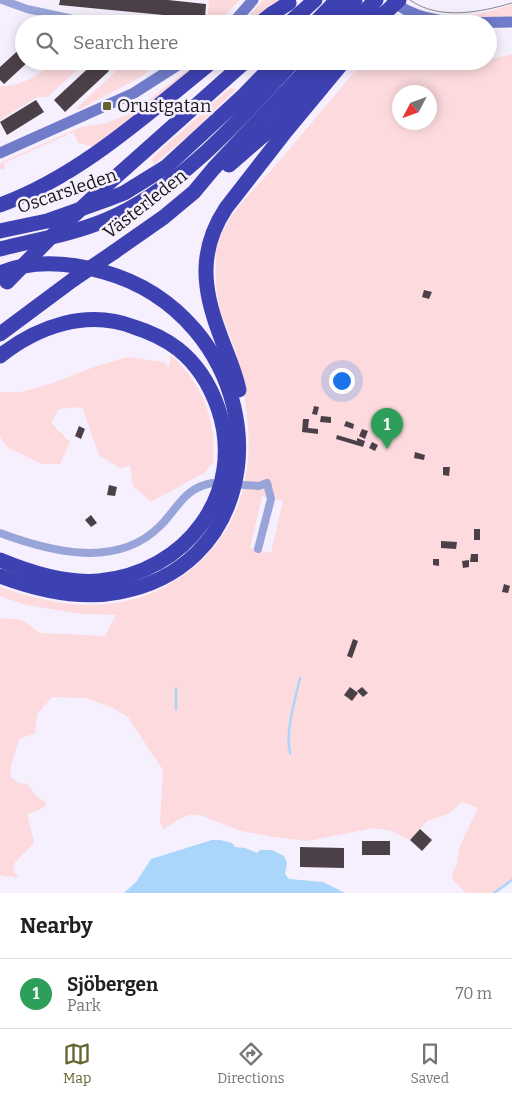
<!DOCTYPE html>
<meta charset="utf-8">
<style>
:root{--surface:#fff;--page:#f2f2f2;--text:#202124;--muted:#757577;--line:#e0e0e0;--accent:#646431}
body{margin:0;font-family:Bitter,serif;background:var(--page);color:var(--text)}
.compass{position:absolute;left:392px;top:85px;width:45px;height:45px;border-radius:50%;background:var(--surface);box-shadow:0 2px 12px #0003;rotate:229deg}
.you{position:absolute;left:341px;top:380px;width:18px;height:18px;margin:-12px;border:4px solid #fff;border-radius:50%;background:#1a73e8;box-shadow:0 0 0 8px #1a73e833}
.badge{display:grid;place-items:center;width:32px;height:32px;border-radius:50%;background:var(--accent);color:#fff;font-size:16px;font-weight:700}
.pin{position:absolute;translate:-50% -41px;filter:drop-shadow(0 1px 2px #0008)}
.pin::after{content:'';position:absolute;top:26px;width:18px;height:15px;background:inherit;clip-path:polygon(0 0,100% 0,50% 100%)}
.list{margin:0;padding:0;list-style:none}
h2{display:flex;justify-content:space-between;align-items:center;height:65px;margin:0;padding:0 20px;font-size:21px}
h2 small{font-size:16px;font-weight:400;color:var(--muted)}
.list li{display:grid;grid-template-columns:32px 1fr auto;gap:15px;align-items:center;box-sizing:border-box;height:70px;padding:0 20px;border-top:1px solid var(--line)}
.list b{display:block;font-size:19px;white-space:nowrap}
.list p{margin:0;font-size:16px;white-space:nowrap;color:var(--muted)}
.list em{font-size:16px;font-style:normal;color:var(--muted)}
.icon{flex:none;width:28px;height:28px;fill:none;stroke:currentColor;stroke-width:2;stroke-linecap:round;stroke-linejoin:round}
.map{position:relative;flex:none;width:512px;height:893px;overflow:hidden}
.search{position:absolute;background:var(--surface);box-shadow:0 2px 12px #0003;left:15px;right:15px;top:15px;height:55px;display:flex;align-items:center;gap:12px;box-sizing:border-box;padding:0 18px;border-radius:28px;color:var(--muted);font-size:19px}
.sheet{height:135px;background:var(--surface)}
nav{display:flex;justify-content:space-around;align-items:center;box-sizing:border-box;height:70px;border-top:1px solid var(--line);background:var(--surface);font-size:14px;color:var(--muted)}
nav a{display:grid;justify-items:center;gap:2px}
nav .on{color:var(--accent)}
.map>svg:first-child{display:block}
.green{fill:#fcdadd;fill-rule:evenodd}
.water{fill:#a9d6fa}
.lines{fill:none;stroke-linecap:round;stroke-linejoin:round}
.stream{stroke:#a9d6fa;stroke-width:2.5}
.building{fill:#4c4048}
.street{stroke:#99a4d9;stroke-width:8}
.secondary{stroke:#707cca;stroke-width:11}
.highway{stroke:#3e41b1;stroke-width:15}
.tram{stroke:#8b8690;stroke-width:1}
.highway-bridge{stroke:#3e41b1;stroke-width:15}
.poi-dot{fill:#646431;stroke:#f6effd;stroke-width:2}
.labels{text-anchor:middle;stroke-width:5;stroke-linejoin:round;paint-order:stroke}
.poi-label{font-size:18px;fill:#18151a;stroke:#f6effd;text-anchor:start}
.street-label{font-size:18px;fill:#18151a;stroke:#f6effd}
</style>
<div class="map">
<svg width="512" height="893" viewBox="0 0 512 893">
<rect width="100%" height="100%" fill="#f6effd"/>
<!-- green -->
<g class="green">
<polygon points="209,0 240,0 215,24 202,24 208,15"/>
<polygon points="263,0 281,0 253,24 242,24"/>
<polygon points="512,5 512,18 467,17"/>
<path d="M 512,54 L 512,879 L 494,893 L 466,893 L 455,882 L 452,877 L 453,871 L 457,864 L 459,848 L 478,808 L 462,802 L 450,813 L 427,821 L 410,840 L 392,831 L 374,828 L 307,841 L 274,837 L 241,831 L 200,815 L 188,815 L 176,821 L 164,829 L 160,823 L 163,770 L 128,717 L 111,707 L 86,698 L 52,697 L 37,714 L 35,733 L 19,739 L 11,765 L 10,776 L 18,783 L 28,784 L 36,796 L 46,803 L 46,806 L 35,812 L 28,814 C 28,823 33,832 34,843 L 15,862 L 13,871 L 19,878 L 0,875 L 0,618 L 22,620 L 40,633 L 105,636 L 116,615 L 82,614 L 26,605 L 0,596 L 0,587 C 60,608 123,616 178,579 C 248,532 258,460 242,383 C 240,372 238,360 235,349 C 231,338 226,327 222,316 C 217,300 215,283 216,266 C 216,261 215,256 216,251 C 224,215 253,192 275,166 C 302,134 329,103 355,71 L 368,61 L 479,62 L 488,61 L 488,60 ZM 400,92 L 430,92 L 430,122 L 400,122 ZM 262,496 L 283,501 L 271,553 L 250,548 Z"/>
<path d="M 54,61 L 86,61 L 48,97 L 37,97 L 0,120 L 0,86 C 19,87 41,75 54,61 Z"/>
<path d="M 111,61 L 147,61 C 150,69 147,72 141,77 L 78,110 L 77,108 L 115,72 Z"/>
<polygon points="200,61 205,61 94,147 78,143 73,132 69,134 69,132 82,127 106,123 134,112 161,90"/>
<polygon points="230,88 236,89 194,131 153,165 152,158"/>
<polygon points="67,133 67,135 4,163 5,170 0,169 0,163"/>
<path d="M 171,355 C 202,384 217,420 213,462 L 204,473 L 151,502 L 133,486 L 130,466 L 120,468 L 99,455 L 82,407 L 59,409 L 51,423 L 70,442 L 60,464 L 42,464 L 7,447 L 0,437 L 0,392 L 22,392 L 56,382 L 94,367 L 128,357 L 163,362 L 169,367 Z"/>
</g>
<!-- water -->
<polygon class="water" points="212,840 220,840 232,843 235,847 245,848 257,853 260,850 272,850 284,856 287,863 285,874 289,879 323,882 345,893 124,893 137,881 151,859"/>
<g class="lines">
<!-- stream -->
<g class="stream">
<polyline points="176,689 176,709"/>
<path d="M 290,753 C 285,732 295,700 300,678"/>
<polyline points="494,893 512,880"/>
</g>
</g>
<!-- building -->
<g class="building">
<polygon points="60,0 168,0 206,4 205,19 59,5"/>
<polygon points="24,45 24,61 29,61 4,84 0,80 0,67"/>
<polygon points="96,61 100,61 109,71 65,112 54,100"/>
<polygon points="36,100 44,112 7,135 0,122"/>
<polygon points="424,290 432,292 429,299 422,297"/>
<polygon points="314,406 319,407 317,415 312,414"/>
<polygon points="321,416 331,417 331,423 320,422"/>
<polygon points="303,419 309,419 308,428 318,429 318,434 302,432"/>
<polygon points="346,421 354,424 353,429 344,426"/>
<polygon points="79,426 85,429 81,439 75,436"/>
<polygon points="362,429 368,431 365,439 359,436"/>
<polygon points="337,435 357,441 357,438 365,441 363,447 336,439"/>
<polygon points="372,442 378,445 375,451 369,448"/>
<polygon points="415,452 425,455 424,460 414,458"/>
<polygon points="443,467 450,467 449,476 443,475"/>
<polygon points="109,485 117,487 115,496 107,495"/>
<polygon points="91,515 97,523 91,527 85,520"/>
<rect x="474" y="529" width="6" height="11"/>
<polygon points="441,541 457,542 456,549 441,548"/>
<polygon points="471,554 478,554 478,562 470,562"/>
<polygon points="433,559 439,559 439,566 433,565"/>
<polygon points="469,560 469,567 463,568 462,561"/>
<polygon points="504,584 510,586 508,593 502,592"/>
<polygon points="353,639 358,641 352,658 347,656"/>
<polygon points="350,687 358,693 352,701 344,695"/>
<polygon points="362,687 368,693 363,697 357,691"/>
<polygon points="420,829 432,840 422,851 410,840"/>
<rect x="362" y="841" width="28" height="14"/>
<polygon points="300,847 344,848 344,868 300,867"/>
</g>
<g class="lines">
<!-- street -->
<g class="street">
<polyline points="2,0 27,9 96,24"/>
<polyline points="163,61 169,71"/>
<polyline points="244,485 259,486 267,483 271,499 258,549"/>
<path d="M 0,533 C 51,552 117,569 160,526 C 178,508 184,488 212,483"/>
</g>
<!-- secondary -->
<g class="secondary">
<path d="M 392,0 C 397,4 402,8 408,11 C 439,26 478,22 512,22"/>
<polyline points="232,24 253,0"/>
<polyline points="0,153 134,93 184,61"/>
</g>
<!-- highway -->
<g class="highway">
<polyline points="259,24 273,13 289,3"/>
<polyline points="288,24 315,0"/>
<polyline points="314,24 337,0"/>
<polyline points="330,24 355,0"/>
<polyline points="351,24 376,0"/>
<polyline points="368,24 386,12"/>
<polyline points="229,165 273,127 329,65"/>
<polyline points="101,190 246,61"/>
<path d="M 0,205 C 80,176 147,114 213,61"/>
<polyline points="0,231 47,221 106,200 124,193 166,167 244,95 277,61"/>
<path d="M 0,249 C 35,240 73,234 106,220 C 179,190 241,118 294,61"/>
<polyline points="114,252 164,217 194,192 214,168 315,61"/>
<path d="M 0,273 C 33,259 71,263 104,272 C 140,282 171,302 195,330 C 272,421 247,569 119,592 C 79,600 37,590 0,576"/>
<polyline points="0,334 74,279"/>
<path d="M 0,356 C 38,326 87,309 134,327 C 150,332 165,339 178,349 C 197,364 210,385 218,408 C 247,493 186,573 99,581 C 66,584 31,573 0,560"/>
<path d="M 239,390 C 235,370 226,352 219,332 C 202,287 199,249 226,208 L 286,131 L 344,61"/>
</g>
<!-- tram -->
<path class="tram" d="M 410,0 C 439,21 481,12 512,3"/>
<!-- highway-bridge -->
<g class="highway-bridge">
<polyline points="386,12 399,0"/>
<polyline points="74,279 114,252"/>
<polyline points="7,282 53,235 101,190"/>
</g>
</g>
<!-- markers -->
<rect class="poi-dot" x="102" y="101" width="10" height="10" rx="2.5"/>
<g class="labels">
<!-- poi labels -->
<g class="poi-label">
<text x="117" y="112">Orustgatan</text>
</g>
<!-- street labels -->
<g class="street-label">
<text transform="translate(67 191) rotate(-19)" y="6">Oscarsleden</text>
<text transform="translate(145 204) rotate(-38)" y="6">Västerleden</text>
</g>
</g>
</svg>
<svg class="compass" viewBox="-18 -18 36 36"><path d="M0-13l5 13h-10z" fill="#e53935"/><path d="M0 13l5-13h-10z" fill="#757577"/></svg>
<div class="you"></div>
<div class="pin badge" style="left:387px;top:449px;background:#2e9e5b">1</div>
<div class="search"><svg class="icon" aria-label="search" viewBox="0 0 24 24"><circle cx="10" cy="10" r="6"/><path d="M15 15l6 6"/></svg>Search here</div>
</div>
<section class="sheet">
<h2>Nearby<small></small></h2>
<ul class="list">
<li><span class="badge" style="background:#2e9e5b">1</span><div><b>Sjöbergen</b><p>Park</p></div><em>70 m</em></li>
</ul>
</section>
<nav>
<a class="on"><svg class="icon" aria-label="map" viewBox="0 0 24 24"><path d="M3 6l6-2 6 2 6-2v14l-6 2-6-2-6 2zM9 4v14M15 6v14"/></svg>Map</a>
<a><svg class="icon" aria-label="directions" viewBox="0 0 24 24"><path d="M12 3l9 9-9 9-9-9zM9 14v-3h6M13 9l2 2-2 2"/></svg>Directions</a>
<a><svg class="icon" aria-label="saved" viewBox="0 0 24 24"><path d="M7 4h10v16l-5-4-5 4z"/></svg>Saved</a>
</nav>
